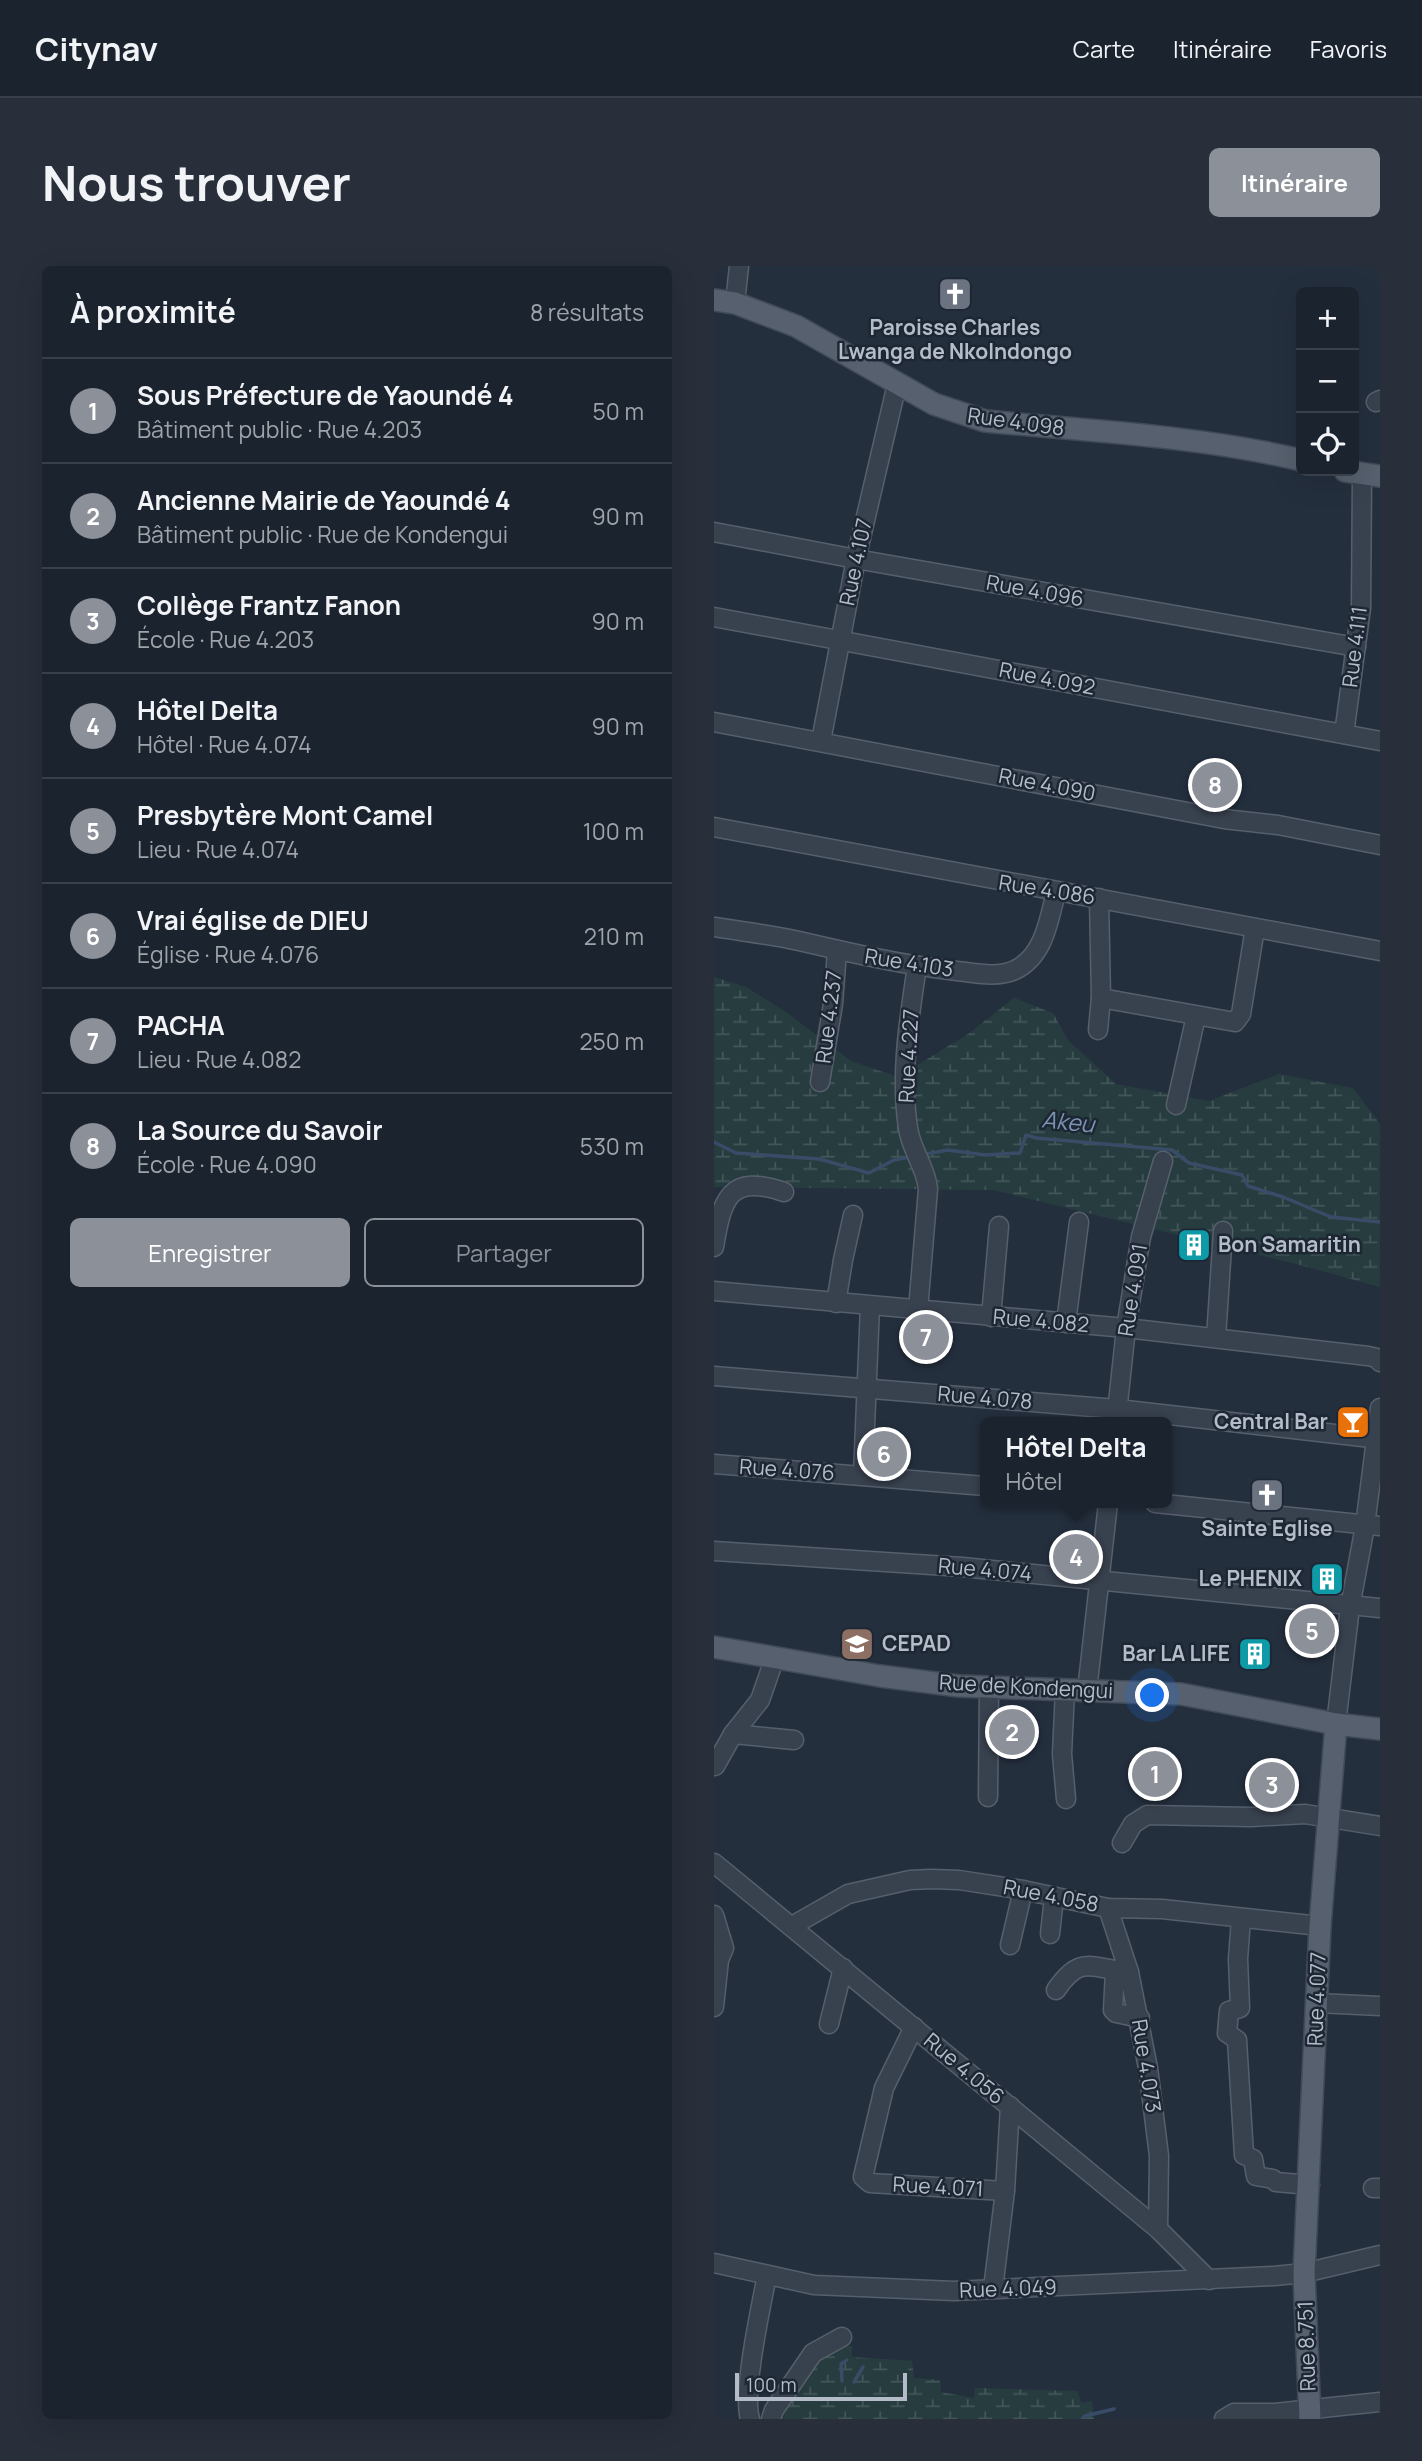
<!DOCTYPE html>
<html lang="fr">
<meta charset="utf-8">
<style>
:root{--surface:#1b232e;--page:#282f3a;--text:#f1f3f6;--muted:#a0a4aa;--line:#39404a;--accent:#8c9099}
body{margin:0;font-family:Manrope,sans-serif;background:var(--page);color:var(--text)}
.controls{position:absolute;right:21px;top:21px;display:grid;overflow:hidden;border-radius:10px;box-shadow:0 7px 28px #0002}
.controls button{width:63px;height:63px;display:grid;place-items:center;padding:0;border:0;border-bottom:2px solid var(--line);background:var(--surface);color:var(--text);font:35px sans-serif}
.scale{position:absolute;left:21px;bottom:18px;width:172px;box-sizing:border-box;padding-left:7px;border:4px solid #b4bcc9;border-top:0;font-size:19px;line-height:24px;white-space:nowrap;color:#b4bcc9;-webkit-text-stroke:5px #1d2633;paint-order:stroke}
.you{position:absolute;left:439px;top:1430px;width:24px;height:24px;margin:-18px;border:5px solid #fff;border-radius:50%;background:#1a73e8;box-shadow:0 0 0 10px #1a73e833}
.badge{display:grid;place-items:center;width:46px;height:46px;border-radius:50%;background:var(--accent);color:#fff;font-size:23px;font-weight:700}
.pin{position:absolute;translate:-50% -50%;border:4px solid #fff;box-shadow:0 2px 7px #0006}
.popup{position:absolute;left:266px;top:1151px;width:192px;height:91px;box-sizing:border-box;display:grid;place-content:center;border-radius:10px;background:var(--surface);filter:drop-shadow(0 2px 5px #0005);font-size:23px;white-space:nowrap;color:var(--muted)}
.popup b{font-size:26px;color:var(--text)}
.popup::after{content:'';position:absolute;left:50%;top:100%;margin-left:-14px;border:14px solid transparent;border-top-color:var(--surface)}
.list{margin:0;padding:0;list-style:none}
h2{display:flex;justify-content:space-between;align-items:center;height:91px;margin:0;padding:0 28px;font-size:30px}
h2 small{font-size:23px;font-weight:400;color:var(--muted)}
.list li{display:grid;grid-template-columns:46px 1fr auto;gap:21px;align-items:center;box-sizing:border-box;height:105px;padding:0 28px;border-top:2px solid var(--line)}
.list b{display:block;font-size:26px;white-space:nowrap}
.list p{margin:0;font-size:23px;white-space:nowrap;color:var(--muted)}
.list em{font-size:23px;font-style:normal;color:var(--muted)}
.actions{display:flex;gap:14px;padding:21px 28px}
.actions a{flex:1;padding:16px 0;border:2px solid var(--accent);border-radius:10px;text-align:center;font-size:24px;color:var(--accent)}
.actions .main{background:var(--accent);color:#fff}
.icon{flex:none;width:38px;height:38px;fill:none;stroke:currentColor;stroke-width:2;stroke-linecap:round;stroke-linejoin:round}
.map{position:relative;flex:none;width:666px;height:2153px;overflow:hidden;border-radius:10px}
header{display:flex;align-items:center;gap:42px;box-sizing:border-box;height:98px;padding:0 35px;background:var(--surface);border-bottom:2px solid var(--line)}
header strong{font-size:33px}
nav{display:flex;gap:38px;margin-inline-start:auto;font-size:24px}
.intro{display:flex;align-items:center;justify-content:space-between;box-sizing:border-box;height:168px;padding:0 42px}
h1{margin:0;font-size:49px}
.button{padding:18px 32px;border-radius:10px;background:var(--accent);color:#fff;font-size:24px;font-weight:700}
main{display:flex;gap:42px;padding:0 42px}
aside{flex:1;background:var(--surface);border-radius:10px;box-shadow:0 7px 28px #0002}
.map>svg:first-child{display:block}
.wetland{fill:url(#wetland-marsh)}
.lines{fill:none;stroke-linecap:round;stroke-linejoin:round}
.stream{stroke:#394c67;stroke-width:3.5}
.minor-casing{stroke:#565f6c;stroke-width:21}
.major-casing{stroke:#414a57;stroke-width:24}
.minor{stroke:#38414e;stroke-width:18}
.major{stroke:#56606e;stroke-width:21}
.labels{text-anchor:middle;stroke-width:5;stroke-linejoin:round;paint-order:stroke}
.poi-label{font-size:21px;font-weight:bold;fill:#b4bcc9;stroke:#1d2633;text-anchor:end}
.street-label{font-size:21px;fill:#b4bcc9;stroke:#1d2633}
.water-label{font-size:23px;font-style:italic;fill:#7c92b1;stroke:#1d2633}
</style>
<header>
<strong>Citynav</strong>
<nav><a>Carte</a><a>Itinéraire</a><a>Favoris</a></nav>
</header>
<div class="intro"><h1>Nous trouver</h1><a class="button">Itinéraire</a></div>
<main>
<aside>
<h2>À proximité<small>8 résultats</small></h2>
<ul class="list">
<li><span class="badge">1</span><div><b>Sous Préfecture de Yaoundé 4</b><p>Bâtiment public · Rue 4.203</p></div><em>50 m</em></li>
<li><span class="badge">2</span><div><b>Ancienne Mairie de Yaoundé 4</b><p>Bâtiment public · Rue de Kondengui</p></div><em>90 m</em></li>
<li><span class="badge">3</span><div><b>Collège Frantz Fanon</b><p>École · Rue 4.203</p></div><em>90 m</em></li>
<li><span class="badge">4</span><div><b>Hôtel Delta</b><p>Hôtel · Rue 4.074</p></div><em>90 m</em></li>
<li><span class="badge">5</span><div><b>Presbytère Mont Camel</b><p>Lieu · Rue 4.074</p></div><em>100 m</em></li>
<li><span class="badge">6</span><div><b>Vrai église de DIEU</b><p>Église · Rue 4.076</p></div><em>210 m</em></li>
<li><span class="badge">7</span><div><b>PACHA</b><p>Lieu · Rue 4.082</p></div><em>250 m</em></li>
<li><span class="badge">8</span><div><b>La Source du Savoir</b><p>École · Rue 4.090</p></div><em>530 m</em></li>
</ul>
<div class="actions"><a class="main">Enregistrer</a><a>Partager</a></div>
</aside>
<div class="map">
<svg width="666" height="2153" viewBox="0 0 666 2153">
<defs>
<pattern id="wetland-marsh" width="20" height="14" patternUnits="userSpaceOnUse" patternTransform="scale(1.75)"><rect width="20" height="14" fill="#263c3f"/><path d="M1 5h8M5 5V1M11 12h8M15 12V8" fill="none" stroke="#435659"/></pattern>
</defs>
<rect width="100%" height="100%" fill="#242f3e"/>
<!-- wetland -->
<g class="wetland">
<polygon points="0,711 32,721 72,746 137,795 184,811 254,768 300,732 339,747 354,774 402,818 495,835 565,808 639,822 666,858 666,1021 586,999 280,924 0,921"/>
<polygon points="138,2080 138,2091 198,2095 200,2112 226,2114 227,2126 260,2132 261,2122 364,2125 367,2137 378,2135 380,2153 69,2153 92,2088 100,2082"/>
</g>
<g class="lines">
<!-- stream -->
<g class="stream">
<polyline points="0,876 22,887 105,893 155,907 180,894 196,891"/>
<polyline points="207,889 234,884 271,889 306,887 312,869 322,872 458,884 475,897 528,909 534,920 569,931 617,951 666,956"/>
<polyline points="128,2115 127,2098 133,2094"/>
<polyline points="140,2116 149,2101"/>
<polyline points="368,2153 371,2150 400,2143"/>
</g>
<!-- minor casing -->
<g class="minor-casing">
<g id="minor">
<polyline points="21,37 25,0"/>
<polyline points="662,136 666,134"/>
<polyline points="0,266 142,293 642,381"/>
<polyline points="0,351 666,475"/>
<polyline points="0,456 510,553 564,559 666,579"/>
<polyline points="630,468 647,342 648,209"/>
<polyline points="107,475 142,293 183,118"/>
<polyline points="0,561 666,685"/>
<polyline points="385,632 387,732 521,756 527,748 541,662"/>
<path d="M 0,661 C 28,665 57,669 85,675 C 137,687 189,699 243,705 C 262,707 283,712 301,704 C 330,690 335,654 342,626"/>
<path d="M 203,700 C 195,754 186,808 194,862 C 197,884 212,901 214,923 L 204,1044"/>
<polyline points="384,764 387,732"/>
<polyline points="106,816 119,738 123,685"/>
<polyline points="462,839 482,750"/>
<path d="M 0,981 C 8,933 15,907 70,926"/>
<polyline points="0,1025 412,1062 654,1090 663,1092 666,1096"/>
<polyline points="122,1037 129,994 139,949"/>
<polyline points="277,1051 285,960"/>
<polyline points="352,1057 365,956"/>
<polyline points="502,1072 509,965"/>
<polyline points="0,1110 403,1143 666,1173"/>
<polyline points="402,1156 412,1062 427,971 449,895"/>
<polyline points="0,1198 271,1220"/>
<polyline points="149,1209 156,1040"/>
<polyline points="441,1237 666,1260"/>
<polyline points="0,1285 248,1301 666,1342"/>
<polyline points="351,1424 348,1488 352,1533"/>
<polyline points="373,1425 394,1237"/>
<polyline points="622,1458 636,1341 651,1260 666,1142"/>
<polyline points="19,1468 46,1434 61,1391"/>
<polyline points="1,1500 19,1468 80,1474"/>
<polyline points="274,1531 275,1422"/>
<polyline points="408,1577 419,1558 433,1549 537,1551 591,1548 666,1560"/>
<polyline points="0,1597 444,1963 495,2014"/>
<polyline points="394,1642 415,1706 434,1802 445,1890 444,1963"/>
<polyline points="0,1649 10,1682 5,1694 0,1741"/>
<polyline points="527,1653 524,1693 526,1742 515,1745 513,1767 523,1774 530,1889 539,1893 542,1910 559,1913 562,1916 596,1919"/>
<polyline points="78,1660 134,1628 196,1614 217,1613 245,1614 309,1624 394,1642 448,1643 606,1660"/>
<polyline points="336,1668 340,1631"/>
<polyline points="296,1679 309,1624"/>
<polyline points="401,1705 399,1744 402,1747 426,1752"/>
<path d="M 342,1724 C 367,1687 378,1703 415,1706"/>
<polyline points="603,1737 666,1740"/>
<polyline points="115,1758 129,1702"/>
<polyline points="200,1761 170,1822 149,1911 156,1917 291,1925"/>
<polyline points="659,1922 666,1922"/>
<polyline points="0,1997 100,2019 240,2025 560,2010 590,2007 666,1989"/>
<polyline points="279,2023 291,1925 296,1840"/>
<path d="M 36,2153 C 28,2126 47,2041 53,2009"/>
<polyline points="57,2153 60,2144 99,2087 128,2071"/>
<polyline points="510,2153 520,2147 561,2147 666,2136"/>
</g>
</g>
<!-- major casing -->
<g class="major-casing">
<g id="major">
<path d="M 0,34 L 21,37 L 82,60 L 220,138 L 271,155 C 377,165 484,170 587,194"/>
<polyline points="631,205 666,210"/>
<polyline points="0,1381 166,1410 245,1420 467,1428 622,1458 666,1463"/>
<polyline points="596,2153 590,2007 606,1660 622,1458"/>
</g>
</g>
<!-- minor -->
<use href="#minor" class="minor"/>
<!-- major -->
<use href="#major" class="major"/>
</g>
<!-- icons -->
<defs>
<g id="church-square" transform="scale(1.75)"><rect x="-9" y="-9" width="18" height="18" rx="4" fill="#6b7280" stroke="#1d2633"/><path d="M-1.2-6h2.4v3.5h3.3v2.4h-3.3V6h-2.4V-.1h-3.3v-2.4h3.3Z" fill="#fff"/></g>
<g id="building-square" transform="scale(1.75)"><rect x="-9" y="-9" width="18" height="18" rx="4" fill="#0f9aa8" stroke="#1d2633"/><path d="M-4-6H4V6H1V3H-1V6H-4ZM-2.5-4.3h1.7v1.8h-1.7ZM.8-4.3h1.7v1.8H.8ZM-2.5-1h1.7V.8h-1.7ZM.8-1h1.7V.8H.8Z" fill="#fff"/></g>
<g id="bar-square" transform="scale(1.75)"><rect x="-9" y="-9" width="18" height="18" rx="4" fill="#e8710a" stroke="#1d2633"/><path d="M-6-5H6L.8 .8V4.5H3.5V6h-7V4.5H-.8V.8Z" fill="#fff"/></g>
<g id="school-square" transform="scale(1.75)"><rect x="-9" y="-9" width="18" height="18" rx="4" fill="#8d6e63" stroke="#1d2633"/><path d="M0-5L7-2L0 1L-7-2ZM-4 1L0 2.5L4 1V4Q0 6-4 4Z" fill="#fff"/></g>
</defs>
<g fill-rule="evenodd">
<use href="#church-square" x="241" y="28"/>
<use href="#building-square" x="480" y="979"/>
<use href="#bar-square" x="639" y="1156"/>
<use href="#church-square" x="553" y="1229"/>
<use href="#building-square" x="613" y="1313"/>
<use href="#school-square" x="143" y="1378"/>
<use href="#building-square" x="541" y="1388"/>
</g>
<g class="labels">
<!-- poi labels -->
<g class="poi-label">
<text x="241" y="69" text-anchor="middle">Paroisse Charles<tspan x="241" dy="24">Lwanga de Nkolndongo</tspan></text>
<text x="504" y="986" text-anchor="start">Bon Samaritin</text>
<text x="614" y="1163">Central Bar</text>
<text x="553" y="1270" text-anchor="middle">Sainte Eglise</text>
<text x="588" y="1320">Le PHENIX</text>
<text x="168" y="1385" text-anchor="start">CEPAD</text>
<text x="516" y="1395">Bar LA LIFE</text>
</g>
<!-- street labels -->
<g class="street-label">
<text transform="translate(302 156) rotate(8)" y="7">Rue 4.098</text>
<text transform="translate(142 296) rotate(-78)" y="7">Rue 4.107</text>
<text transform="translate(321 325) rotate(10)" y="7">Rue 4.096</text>
<text transform="translate(641 381) rotate(-83)" y="7">Rue 4.111</text>
<text transform="translate(333 413) rotate(11)" y="7">Rue 4.092</text>
<text transform="translate(333 519) rotate(11)" y="7">Rue 4.090</text>
<text transform="translate(333 624) rotate(9)" y="7">Rue 4.086</text>
<text transform="translate(195 697) rotate(9)" y="7">Rue 4.103</text>
<text transform="translate(115 751) rotate(-83)" y="7">Rue 4.237</text>
<text transform="translate(195 790) rotate(-87)" y="7">Rue 4.227</text>
<text transform="translate(419 1024) rotate(-81)" y="7">Rue 4.091</text>
<text transform="translate(327 1055) rotate(5)" y="7">Rue 4.082</text>
<text transform="translate(271 1132) rotate(5)" y="7">Rue 4.078</text>
<text transform="translate(73 1204) rotate(4)" y="7">Rue 4.076</text>
<text transform="translate(271 1304) rotate(5)" y="7">Rue 4.074</text>
<text transform="translate(312 1421) rotate(3)" y="7">Rue de Kondengui</text>
<text transform="translate(337 1630) rotate(11)" y="7">Rue 4.058</text>
<text transform="translate(603 1733) rotate(-88)" y="7">Rue 4.077</text>
<text transform="translate(432 1800) rotate(81)" y="7">Rue 4.073</text>
<text transform="translate(250 1803) rotate(40)" y="7">Rue 4.056</text>
<text transform="translate(224 1921) rotate(3)" y="7">Rue 4.071</text>
<text transform="translate(294 2023) rotate(-2)" y="7">Rue 4.049</text>
<text transform="translate(593 2080) rotate(-92)" y="7">Rue 8.751</text>
</g>
<!-- water labels -->
<g class="water-label">
<text transform="translate(354 856) rotate(6)" y="8">Akeu</text>
</g>
</g>
</svg>
<div class="controls">
<button>+</button>
<button>−</button>
<button><svg class="icon" aria-label="locate" viewBox="0 0 24 24"><circle cx="12" cy="12" r="6"/><path d="M12 2v4M12 18v4M2 12h4M18 12h4"/></svg></button>
</div>
<div class="scale">100 m</div>
<div class="you"></div>
<div class="pin badge" style="left:441px;top:1508px">1</div>
<div class="pin badge" style="left:298px;top:1466px">2</div>
<div class="pin badge" style="left:558px;top:1519px">3</div>
<div class="pin badge" style="left:362px;top:1291px">4</div>
<div class="popup"><b>Hôtel Delta</b>Hôtel</div>
<div class="pin badge" style="left:598px;top:1365px">5</div>
<div class="pin badge" style="left:170px;top:1188px">6</div>
<div class="pin badge" style="left:212px;top:1071px">7</div>
<div class="pin badge" style="left:501px;top:519px">8</div>
</div>
</main>
